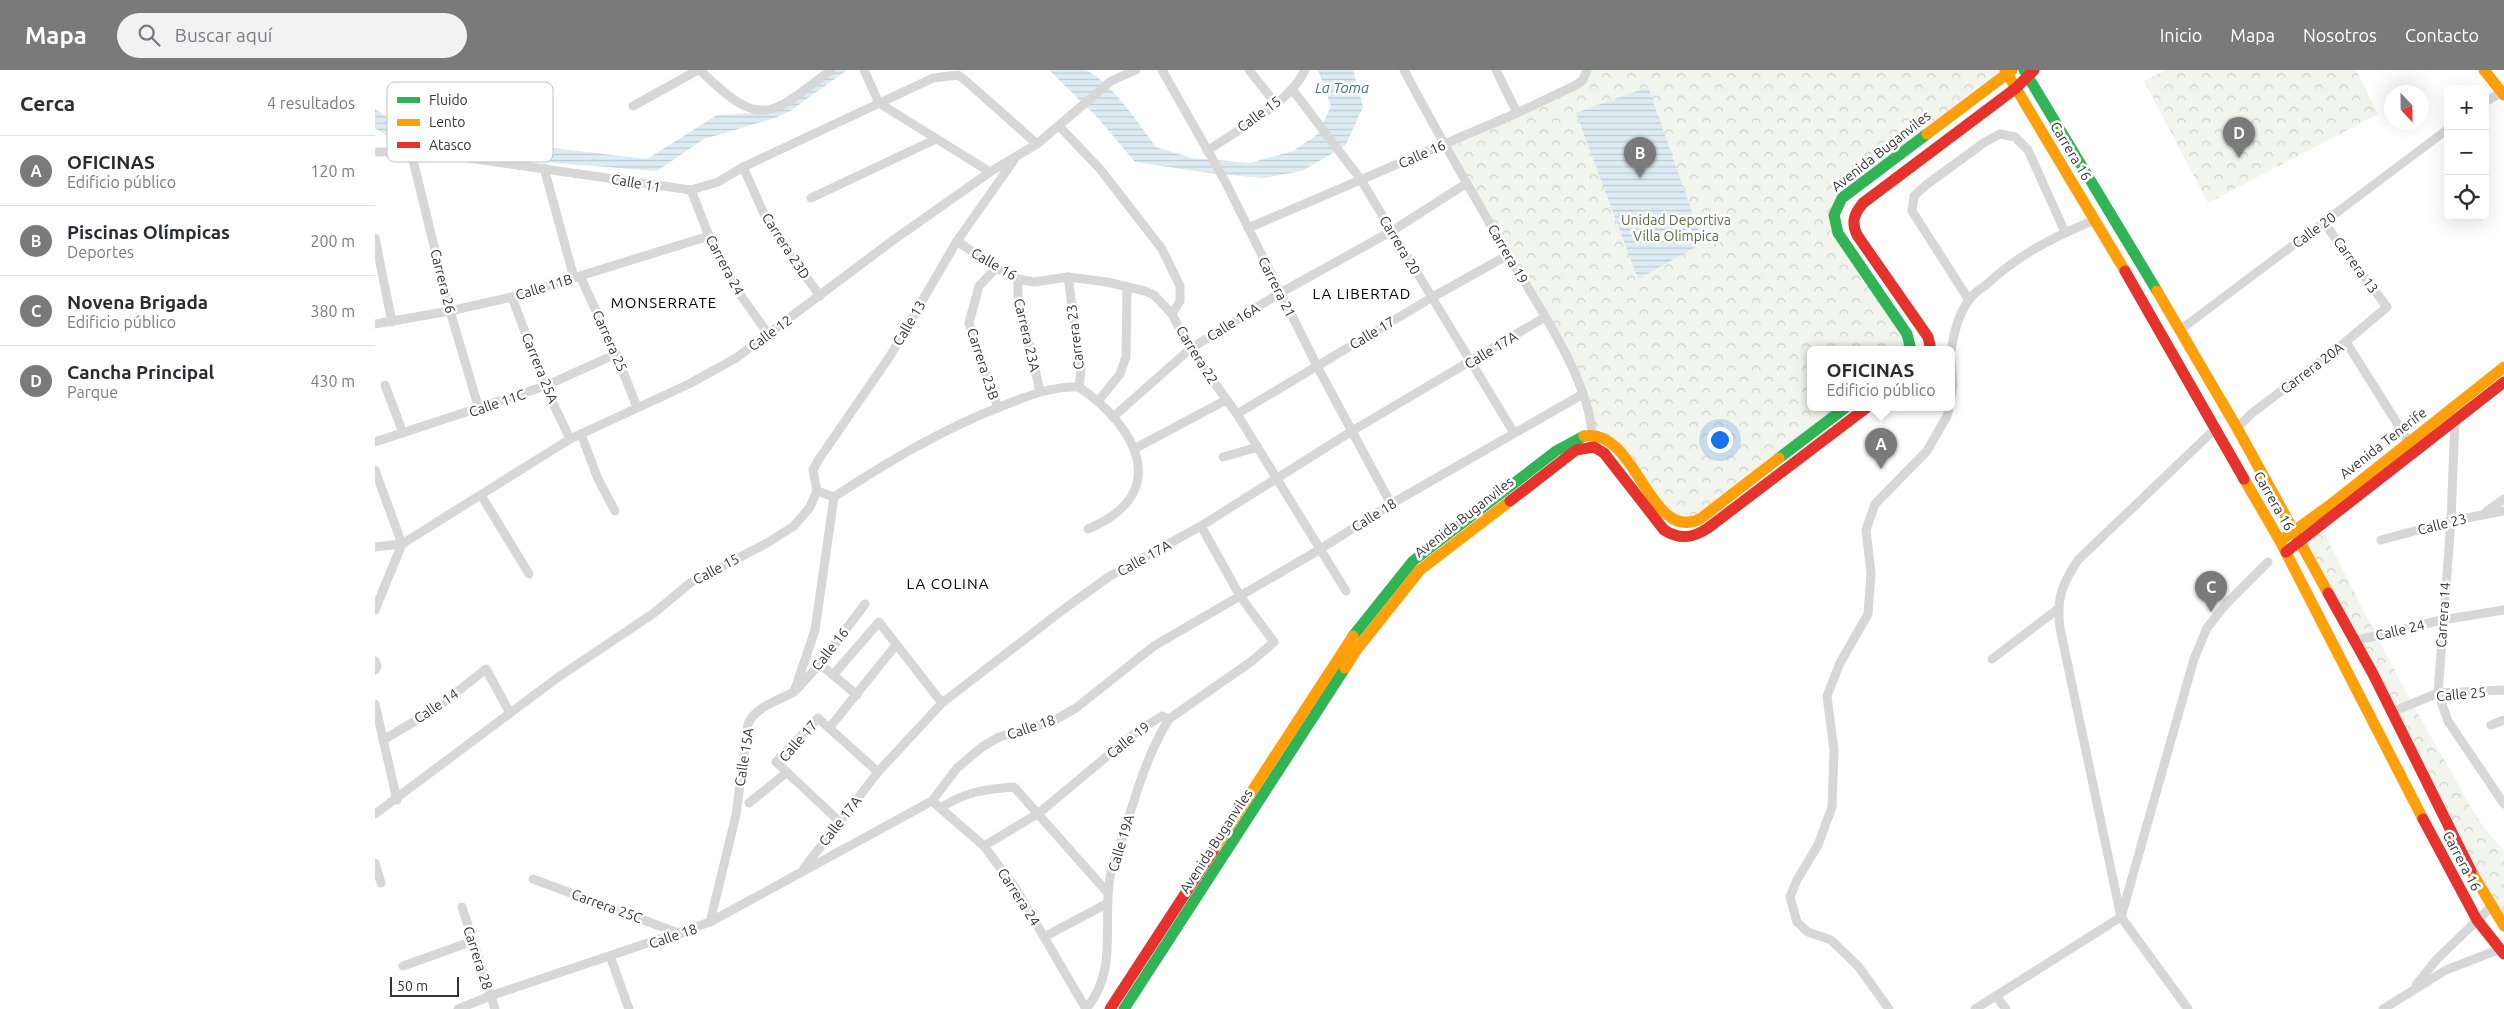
<!DOCTYPE html>
<html lang="es">
<meta charset="utf-8">
<style>
:root{--surface:#fff;--page:#f2f2f3;--text:#2b2b33;--muted:#7c7c81;--line:#e1e1e2;--accent:#7a7a7a}
body{margin:0;font-family:Ubuntu,sans-serif;background:var(--page);color:var(--text)}
.controls{position:absolute;right:15px;top:15px;display:grid;overflow:hidden;border-radius:8px;box-shadow:0 5px 20px #0002}
.controls button{width:45px;height:45px;display:grid;place-items:center;padding:0;border:0;border-bottom:1px solid var(--line);background:var(--surface);color:var(--text);font:25px sans-serif}
.compass{position:absolute;left:2009px;top:15px;width:45px;height:45px;border-radius:50%;background:var(--surface);box-shadow:0 5px 20px #0002;rotate:158deg}
.scale{position:absolute;left:15px;bottom:12px;width:69px;box-sizing:border-box;padding-left:5px;border:2px solid #333;border-top:0;font-size:14px;line-height:18px;white-space:nowrap;color:#333;-webkit-text-stroke:4px #fff;paint-order:stroke}
.you{position:absolute;left:1344px;top:369px;width:18px;height:18px;margin:-12px;border:4px solid #fff;border-radius:50%;background:#1a73e8;box-shadow:0 0 0 8px #1a73e833}
.badge{display:grid;place-items:center;width:32px;height:32px;border-radius:50%;background:var(--accent);color:#fff;font-size:16px;font-weight:700}
.pin{position:absolute;translate:-50% -41px;filter:drop-shadow(0 1px 2px #0008)}
.pin::after{content:'';position:absolute;top:26px;width:18px;height:15px;background:inherit;clip-path:polygon(0 0,100% 0,50% 100%)}
.popup{position:absolute;left:1432px;top:276px;width:148px;height:65px;box-sizing:border-box;display:grid;place-content:center;border-radius:8px;background:var(--surface);filter:drop-shadow(0 1px 4px #0005);font-size:16px;white-space:nowrap;color:var(--muted)}
.popup b{font-size:19px;color:var(--text)}
.popup::after{content:'';position:absolute;left:50%;top:100%;margin-left:-10px;border:10px solid transparent;border-top-color:var(--surface)}
.list{margin:0;padding:0;list-style:none}
h2{display:flex;justify-content:space-between;align-items:center;height:65px;margin:0;padding:0 20px;font-size:21px}
h2 small{font-size:16px;font-weight:400;color:var(--muted)}
.list li{display:grid;grid-template-columns:32px 1fr auto;gap:15px;align-items:center;box-sizing:border-box;height:70px;padding:0 20px;border-top:1px solid var(--line)}
.list b{display:block;font-size:19px;white-space:nowrap}
.list p{margin:0;font-size:16px;white-space:nowrap;color:var(--muted)}
.list em{font-size:16px;font-style:normal;color:var(--muted)}
.icon{flex:none;width:28px;height:28px;fill:none;stroke:currentColor;stroke-width:2;stroke-linecap:round;stroke-linejoin:round}
.map{position:relative;flex:none;width:2129px;height:939px;overflow:hidden}
header{display:flex;align-items:center;gap:30px;box-sizing:border-box;height:70px;padding:0 25px;background:var(--accent);color:#fff}
header strong{font-size:24px}
nav{display:flex;gap:28px;margin-inline-start:auto;font-size:18px}
.search{width:350px;height:45px;background:var(--page);display:flex;align-items:center;gap:12px;box-sizing:border-box;padding:0 18px;border-radius:28px;color:var(--muted);font-size:19px}
main{display:flex}
aside{flex:1;background:var(--surface)}
.map>svg:first-child{display:block}
.park{fill:url(#park-crowns)}
.water{fill:url(#water-rules)}
.lines{fill:none;stroke-linecap:round;stroke-linejoin:round}
.street{stroke:#d7d7d7;stroke-width:9}
.fast{stroke:#30b455;stroke-width:11}
.slow{stroke:#ff9f0a;stroke-width:11}
.jam{stroke:#e5322d;stroke-width:11}
.labels{text-anchor:middle;stroke-width:5;stroke-linejoin:round;paint-order:stroke}
.street-label{font-size:14px;fill:#333;stroke:#fff}
.park-label{font-size:14px;fill:#56703f;stroke:#fff}
.water-label{font-size:15px;font-style:italic;fill:#3f7597;stroke:#fff}
.neighbourhood-label{font-size:15px;letter-spacing:1px;fill:#000;stroke:#fff}
.key{fill:#fff;stroke:#c2c2c2;stroke-width:1}
.key-label{font-size:14px;fill:#333}
</style>
<header>
<strong>Mapa</strong>
<div class="search"><svg class="icon" aria-label="search" viewBox="0 0 24 24"><circle cx="10" cy="10" r="6"/><path d="M15 15l6 6"/></svg>Buscar aquí</div>
<nav><a>Inicio</a><a>Mapa</a><a>Nosotros</a><a>Contacto</a></nav>
</header>
<main>
<aside>
<h2>Cerca<small>4 resultados</small></h2>
<ul class="list">
<li><span class="badge">A</span><div><b>OFICINAS</b><p>Edificio público</p></div><em>120 m</em></li>
<li><span class="badge">B</span><div><b>Piscinas Olímpicas</b><p>Deportes</p></div><em>200 m</em></li>
<li><span class="badge">C</span><div><b>Novena Brigada</b><p>Edificio público</p></div><em>380 m</em></li>
<li><span class="badge">D</span><div><b>Cancha Principal</b><p>Parque</p></div><em>430 m</em></li>
</ul>
</aside>
<div class="map">
<svg width="2129" height="939" viewBox="0 0 2129 939">
<defs>
<pattern id="park-crowns" width="20" height="18" patternUnits="userSpaceOnUse" patternTransform="scale(1.25)"><rect width="20" height="18" fill="#f1f5ed"/><path d="M2 6a3 3 0 1 1 6 0M12 15a3 3 0 1 1 6 0" fill="none" stroke="#cfd2cc"/></pattern>
<pattern id="water-rules" width="6" height="5" patternUnits="userSpaceOnUse" patternTransform="scale(1.25)"><rect width="6" height="5" fill="#ddebf3"/><path d="M0 2.5h6" fill="none" stroke="#becad1"/></pattern>
</defs>
<rect width="100%" height="100%" fill="#fff"/>
<!-- park -->
<g class="park">
<polygon points="1212,0 1630,0 1467,128 1458,146 1536,280 1436,280 1436,338 1470,338 1325,449 1297,450 1254,391 1217,363 1205,313 1068,74 1201,15"/>
<polygon points="1791,0 1981,0 2003,44 1833,133 1769,11"/>
<path d="M 1945,455 C 1987,537 2027,619 2074,698 C 2090,726 2105,758 2129,780 L 2129,856 L 1924,473 Z"/>
</g>
<!-- water -->
<g class="water">
<polygon points="461,0 472,0 415,41 400,48 329,69 282,101 181,93 26,75 0,58 0,39 36,64 84,67 272,89 342,45 397,42 431,23"/>
<path d="M 674,0 C 685,0 698,0 709,0 C 731,5 768,59 781,77 L 817,88 L 875,93 L 918,81 L 943,64 L 956,36 L 943,0 L 978,0 L 988,37 L 970,76 L 927,101 L 888,108 L 834,103 L 760,92 L 723,48 Z"/>
<polygon points="1273,17 1328,173 1263,209 1201,43"/>
</g>
<g class="lines">
<!-- street -->
<g class="street">
<path d="M 325,0 C 386,60 394,47 456,0"/>
<polyline points="489,0 504,33 615,102"/>
<polyline points="787,0 850,111 942,296 1016,434"/>
<polyline points="874,0 901,34"/>
<path d="M 1029,0 C 1062,63 1098,124 1133,185 C 1161,232 1219,317 1217,370"/>
<polyline points="1121,0 1142,43"/>
<polyline points="917,19 986,110 1139,363"/>
<polyline points="2110,32 2129,21"/>
<polyline points="258,36 323,0"/>
<polyline points="684,56 725,99 787,179 805,216 805,231 797,244"/>
<path d="M 832,81 C 862,60 914,34 930,0"/>
<polyline points="0,82 36,82 86,87 316,120 343,112 368,97 558,8 583,5 591,11 662,74"/>
<polyline points="36,82 75,241 104,339"/>
<polyline points="368,97 394,155 445,226"/>
<polyline points="169,98 199,208"/>
<polyline points="316,120 334,166 362,220 394,265"/>
<polyline points="436,128 559,70"/>
<polyline points="873,158 1142,43 1201,15 1208,10 1212,0"/>
<polyline points="0,168 17,252"/>
<polyline points="582,171 621,198 643,209 659,212 693,207 732,212 770,221 779,225 797,244 815,279 862,344 971,521"/>
<polyline points="621,198 604,216 594,253 623,338"/>
<polyline points="205,206 241,284 262,337"/>
<polyline points="693,207 706,300 704,317"/>
<polyline points="643,209 643,225 665,321"/>
<polyline points="137,227 170,316 195,369"/>
<polyline points="1594,230 1537,141 1539,126 1551,115 1610,72 1625,64 1640,67 1653,80 1690,162"/>
<polyline points="0,254 75,241 137,227 334,166"/>
<polyline points="1805,260 2073,59"/>
<polyline points="1971,272 2034,372"/>
<path d="M 1576,281 C 1579,263 1583,245 1594,230 C 1598,224 1605,219 1611,215 C 1643,185 1680,166 1720,150"/>
<polyline points="1576,290 1578,315 1576,327"/>
<polyline points="10,315 28,363"/>
<path d="M 704,317 C 762,357 798,423 713,459"/>
<polyline points="724,330 745,304 751,287 752,217"/>
<polyline points="862,344 1056,228 1133,185"/>
<polyline points="738,347 815,279 905,223 1017,161 1092,113"/>
<polyline points="2080,348 2076,451 2063,623 2073,651 2129,734"/>
<polyline points="1862,358 1876,344 1968,274 2012,237 1949,153"/>
<polyline points="206,364 223,409 240,441"/>
<polyline points="0,372 170,316 241,284"/>
<polyline points="759,379 851,330"/>
<polyline points="848,387 883,377"/>
<polyline points="0,400 27,474"/>
<polyline points="442,421 438,400 444,389 515,286 582,171 639,90"/>
<path d="M 442,421 L 459,427 C 514,391 566,360 627,336 C 653,326 676,316 704,317"/>
<polyline points="106,425 154,504"/>
<polyline points="2111,442 2129,429"/>
<polyline points="2006,470 2076,451 2129,441"/>
<polyline points="0,477 27,474 195,369 314,314 361,288 517,171 615,102 662,74 736,11 761,0"/>
<polyline points="0,540 27,474"/>
<polyline points="1979,571 2067,550 2129,540"/>
<polyline points="1617,589 1683,539"/>
<polyline points="0,591 2,597 0,600"/>
<polyline points="445,594 482,625"/>
<polyline points="458,605 504,552 567,633"/>
<polyline points="421,620 445,594 490,534"/>
<polyline points="0,634 22,730"/>
<polyline points="2017,642 2063,623 2129,620"/>
<polyline points="2116,655 2129,650"/>
<polyline points="455,657 521,575"/>
<polyline points="8,670 59,640 111,599 135,643"/>
<path d="M 557,731 L 609,776 L 641,819 L 711,939 C 744,900 727,853 735,807 C 738,793 743,779 748,766 C 760,727 772,684 794,649"/>
<polyline points="374,733 411,703"/>
<path d="M 566,738 C 589,722 611,719 639,717 L 733,823"/>
<polyline points="0,744 182,608 279,543 315,513 392,473 419,456 435,437 442,421"/>
<polyline points="465,752 401,692 443,648 503,702"/>
<polyline points="609,776 664,743 760,663 787,646 794,649 877,591 899,572 865,526 826,456"/>
<polyline points="0,793 6,813"/>
<polyline points="429,798 503,702 567,633 689,539 735,506 826,456 977,361 1170,247"/>
<polyline points="158,809 306,864"/>
<polyline points="87,837 120,939"/>
<path d="M 335,852 L 361,745 L 373,654 C 380,637 404,630 419,622 L 440,560 L 459,427"/>
<polyline points="669,867 733,833"/>
<polyline points="235,886 254,939"/>
<polyline points="28,896 98,871"/>
<polyline points="2041,915 2062,889 2116,837"/>
<polyline points="1621,926 1631,939"/>
<polyline points="83,939 115,926 335,852 557,731 582,698 607,677 624,667 678,651 701,638 779,576 944,480 1016,434 1208,324"/>
<polyline points="1514,939 1483,896 1456,870 1433,862 1422,852 1415,827 1422,810 1443,775 1457,737 1459,680 1452,626 1465,593 1493,544 1496,503 1491,460 1500,434 1552,381 1572,346 1574,338"/>
<polyline points="1600,939 1746,847 1819,589 1832,558 1852,533 1893,492"/>
<path d="M 1813,939 L 1746,847 L 1685,558 C 1681,529 1687,514 1703,490 L 1840,359"/>
<polyline points="2008,939 2071,900 2128,878"/>
</g>
<!-- fast -->
<g class="fast">
<polyline points="1649,0 1782,221"/>
<polyline points="1536,280 1532,264 1463,163 1459,145 1467,128 1552,64"/>
<polyline points="1404,388 1470,338"/>
<polyline points="978,566 1038,491 1181,381 1209,366"/>
<polyline points="749,939 970,598"/>
</g>
<!-- slow -->
<g class="slow">
<polyline points="1630,0 1750,201"/>
<polyline points="2109,0 2129,25"/>
<polyline points="1552,64 1637,0"/>
<polyline points="1782,221 1862,358 1953,523"/>
<path d="M 1209,366 C 1262,357 1274,474 1325,449 L 1404,388"/>
<polyline points="1869,409 1905,471 2048,749"/>
<polyline points="1905,471 1955,435 2129,297"/>
<polyline points="970,598 982,579 1045,500 1135,431"/>
<polyline points="838,781 978,566"/>
<polyline points="2096,801 2129,856"/>
</g>
<!-- jam -->
<g class="jam">
<polyline points="1750,201 1869,409"/>
<path d="M 1556,280 L 1553,267 L 1482,165 C 1476,152 1479,144 1488,133 L 1641,18 L 1659,0"/>
<path d="M 1135,431 L 1201,380 L 1219,377 L 1229,383 L 1289,460 C 1305,470 1318,468 1333,458 L 1491,338"/>
<polyline points="1911,482 2129,312"/>
<polyline points="1953,523 1998,604 2096,801"/>
<polyline points="2048,749 2102,850 2129,884"/>
<polyline points="735,939 838,781"/>
</g>
</g>
<g class="labels">
<!-- street labels -->
<g class="street-label">
<text transform="translate(884 44) rotate(-36)" y="5">Calle 15</text>
<text transform="translate(1506 81) rotate(-38)" y="5">Avenida Buganviles</text>
<text transform="translate(1696 81) rotate(59)" y="5">Carrera 16</text>
<text transform="translate(1047 84) rotate(-24)" y="5">Calle 16</text>
<text transform="translate(261 113) rotate(10)" y="5">Calle 11</text>
<text transform="translate(1939 160) rotate(-36)" y="5">Calle 20</text>
<text transform="translate(1025 175) rotate(59)" y="5">Carrera 20</text>
<text transform="translate(411 176) rotate(57)" y="5">Carrera 23D</text>
<text transform="translate(1133 184) rotate(60)" y="5">Carrera 19</text>
<text transform="translate(619 194) rotate(30)" y="5">Calle 16</text>
<text transform="translate(350 195) rotate(62)" y="5">Carrera 24</text>
<text transform="translate(1981 195) rotate(54)" y="5">Carrera 13</text>
<text transform="translate(68 211) rotate(76)" y="5">Carrera 26</text>
<text transform="translate(169 217) rotate(-17)" y="5">Calle 11B</text>
<text transform="translate(902 217) rotate(63)" y="5">Carrera 21</text>
<text transform="translate(858 252) rotate(-32)" y="5">Calle 16A</text>
<text transform="translate(534 253) rotate(-59)" y="5">Calle 13</text>
<text transform="translate(395 263) rotate(-36)" y="5">Calle 12</text>
<text transform="translate(997 263) rotate(-31)" y="5">Calle 17</text>
<text transform="translate(652 265) rotate(77)" y="5">Carrera 23A</text>
<text transform="translate(700 267) rotate(-97)" y="5">Carrera 23</text>
<text transform="translate(235 271) rotate(66)" y="5">Carrera 25</text>
<text transform="translate(1116 280) rotate(-31)" y="5">Calle 17A</text>
<text transform="translate(822 285) rotate(58)" y="5">Carrera 22</text>
<text transform="translate(608 294) rotate(72)" y="5">Carrera 23B</text>
<text transform="translate(165 298) rotate(68)" y="5">Carrera 25A</text>
<text transform="translate(1937 298) rotate(-37)" y="5">Carrera 20A</text>
<text transform="translate(122 333) rotate(-19)" y="5">Calle 11C</text>
<text transform="translate(2008 373) rotate(-38)" y="5">Avenida Tenerife</text>
<text transform="translate(1899 431) rotate(60)" y="5">Carrera 16</text>
<text transform="translate(999 445) rotate(-32)" y="5">Calle 18</text>
<text transform="translate(1089 447) rotate(-38)" y="5">Avenida Buganviles</text>
<text transform="translate(2067 454) rotate(-14)" y="5">Calle 23</text>
<text transform="translate(769 488) rotate(-29)" y="5">Calle 17A</text>
<text transform="translate(341 499) rotate(-28)" y="5">Calle 15</text>
<text transform="translate(2068 545) rotate(-86)" y="5">Carrera 14</text>
<text transform="translate(2025 560) rotate(-13)" y="5">Calle 24</text>
<text transform="translate(455 579) rotate(-52)" y="5">Calle 16</text>
<text transform="translate(2086 624) rotate(-5)" y="5">Calle 25</text>
<text transform="translate(61 636) rotate(-34)" y="5">Calle 14</text>
<text transform="translate(656 657) rotate(-19)" y="5">Calle 18</text>
<text transform="translate(753 670) rotate(-38)" y="5">Calle 19</text>
<text transform="translate(423 671) rotate(-49)" y="5">Calle 17</text>
<text transform="translate(369 687) rotate(-81)" y="5">Calle 15A</text>
<text transform="translate(465 751) rotate(-52)" y="5">Calle 17A</text>
<text transform="translate(841 771) rotate(-57)" y="5">Avenida Buganviles</text>
<text transform="translate(746 773) rotate(-73)" y="5">Calle 19A</text>
<text transform="translate(2087 791) rotate(62)" y="5">Carrera 16</text>
<text transform="translate(644 827) rotate(57)" y="5">Carrera 24</text>
<text transform="translate(232 836) rotate(20)" y="5">Carrera 25C</text>
<text transform="translate(298 866) rotate(-19)" y="5">Calle 18</text>
<text transform="translate(103 888) rotate(72)" y="5">Carrera 28</text>
</g>
<!-- park labels -->
<g class="park-label">
<text x="1301" y="155">Unidad Deportiva<tspan x="1301" dy="16">Villa Olimpica</tspan></text>
</g>
<!-- water labels -->
<g class="water-label">
<text x="967" y="23">La Toma</text>
</g>
<!-- neighbourhood labels -->
<g class="neighbourhood-label">
<text x="987" y="229">LA LIBERTAD</text>
<text x="289" y="238">MONSERRATE</text>
<text x="573" y="519">LA COLINA</text>
</g>
</g>
<!-- legend -->
<rect x="12" y="12" width="166" height="80" rx="8" class="key"/>
<rect x="22" y="27" width="23" height="6" fill="#30b455"/>
<rect x="22" y="49" width="23" height="7" fill="#ff9f0a"/>
<rect x="22" y="72" width="23" height="6" fill="#e5322d"/>
<g class="key-label">
<text x="54" y="35">Fluido</text>
<text x="54" y="57">Lento</text>
<text x="54" y="80">Atasco</text>
</g>
</svg>
<div class="controls">
<button>+</button>
<button>−</button>
<button><svg class="icon" aria-label="locate" viewBox="0 0 24 24"><circle cx="12" cy="12" r="6"/><path d="M12 2v4M12 18v4M2 12h4M18 12h4"/></svg></button>
</div>
<svg class="compass" viewBox="-18 -18 36 36"><path d="M0-13l5 13h-10z" fill="#e53935"/><path d="M0 13l5-13h-10z" fill="#7c7c81"/></svg>
<div class="scale">50 m</div>
<div class="you"></div>
<div class="pin badge" style="left:1506px;top:399px">A</div>
<div class="popup"><b>OFICINAS</b>Edificio público</div>
<div class="pin badge" style="left:1265px;top:108px">B</div>
<div class="pin badge" style="left:1836px;top:542px">C</div>
<div class="pin badge" style="left:1864px;top:88px">D</div>
</div>
</main>
